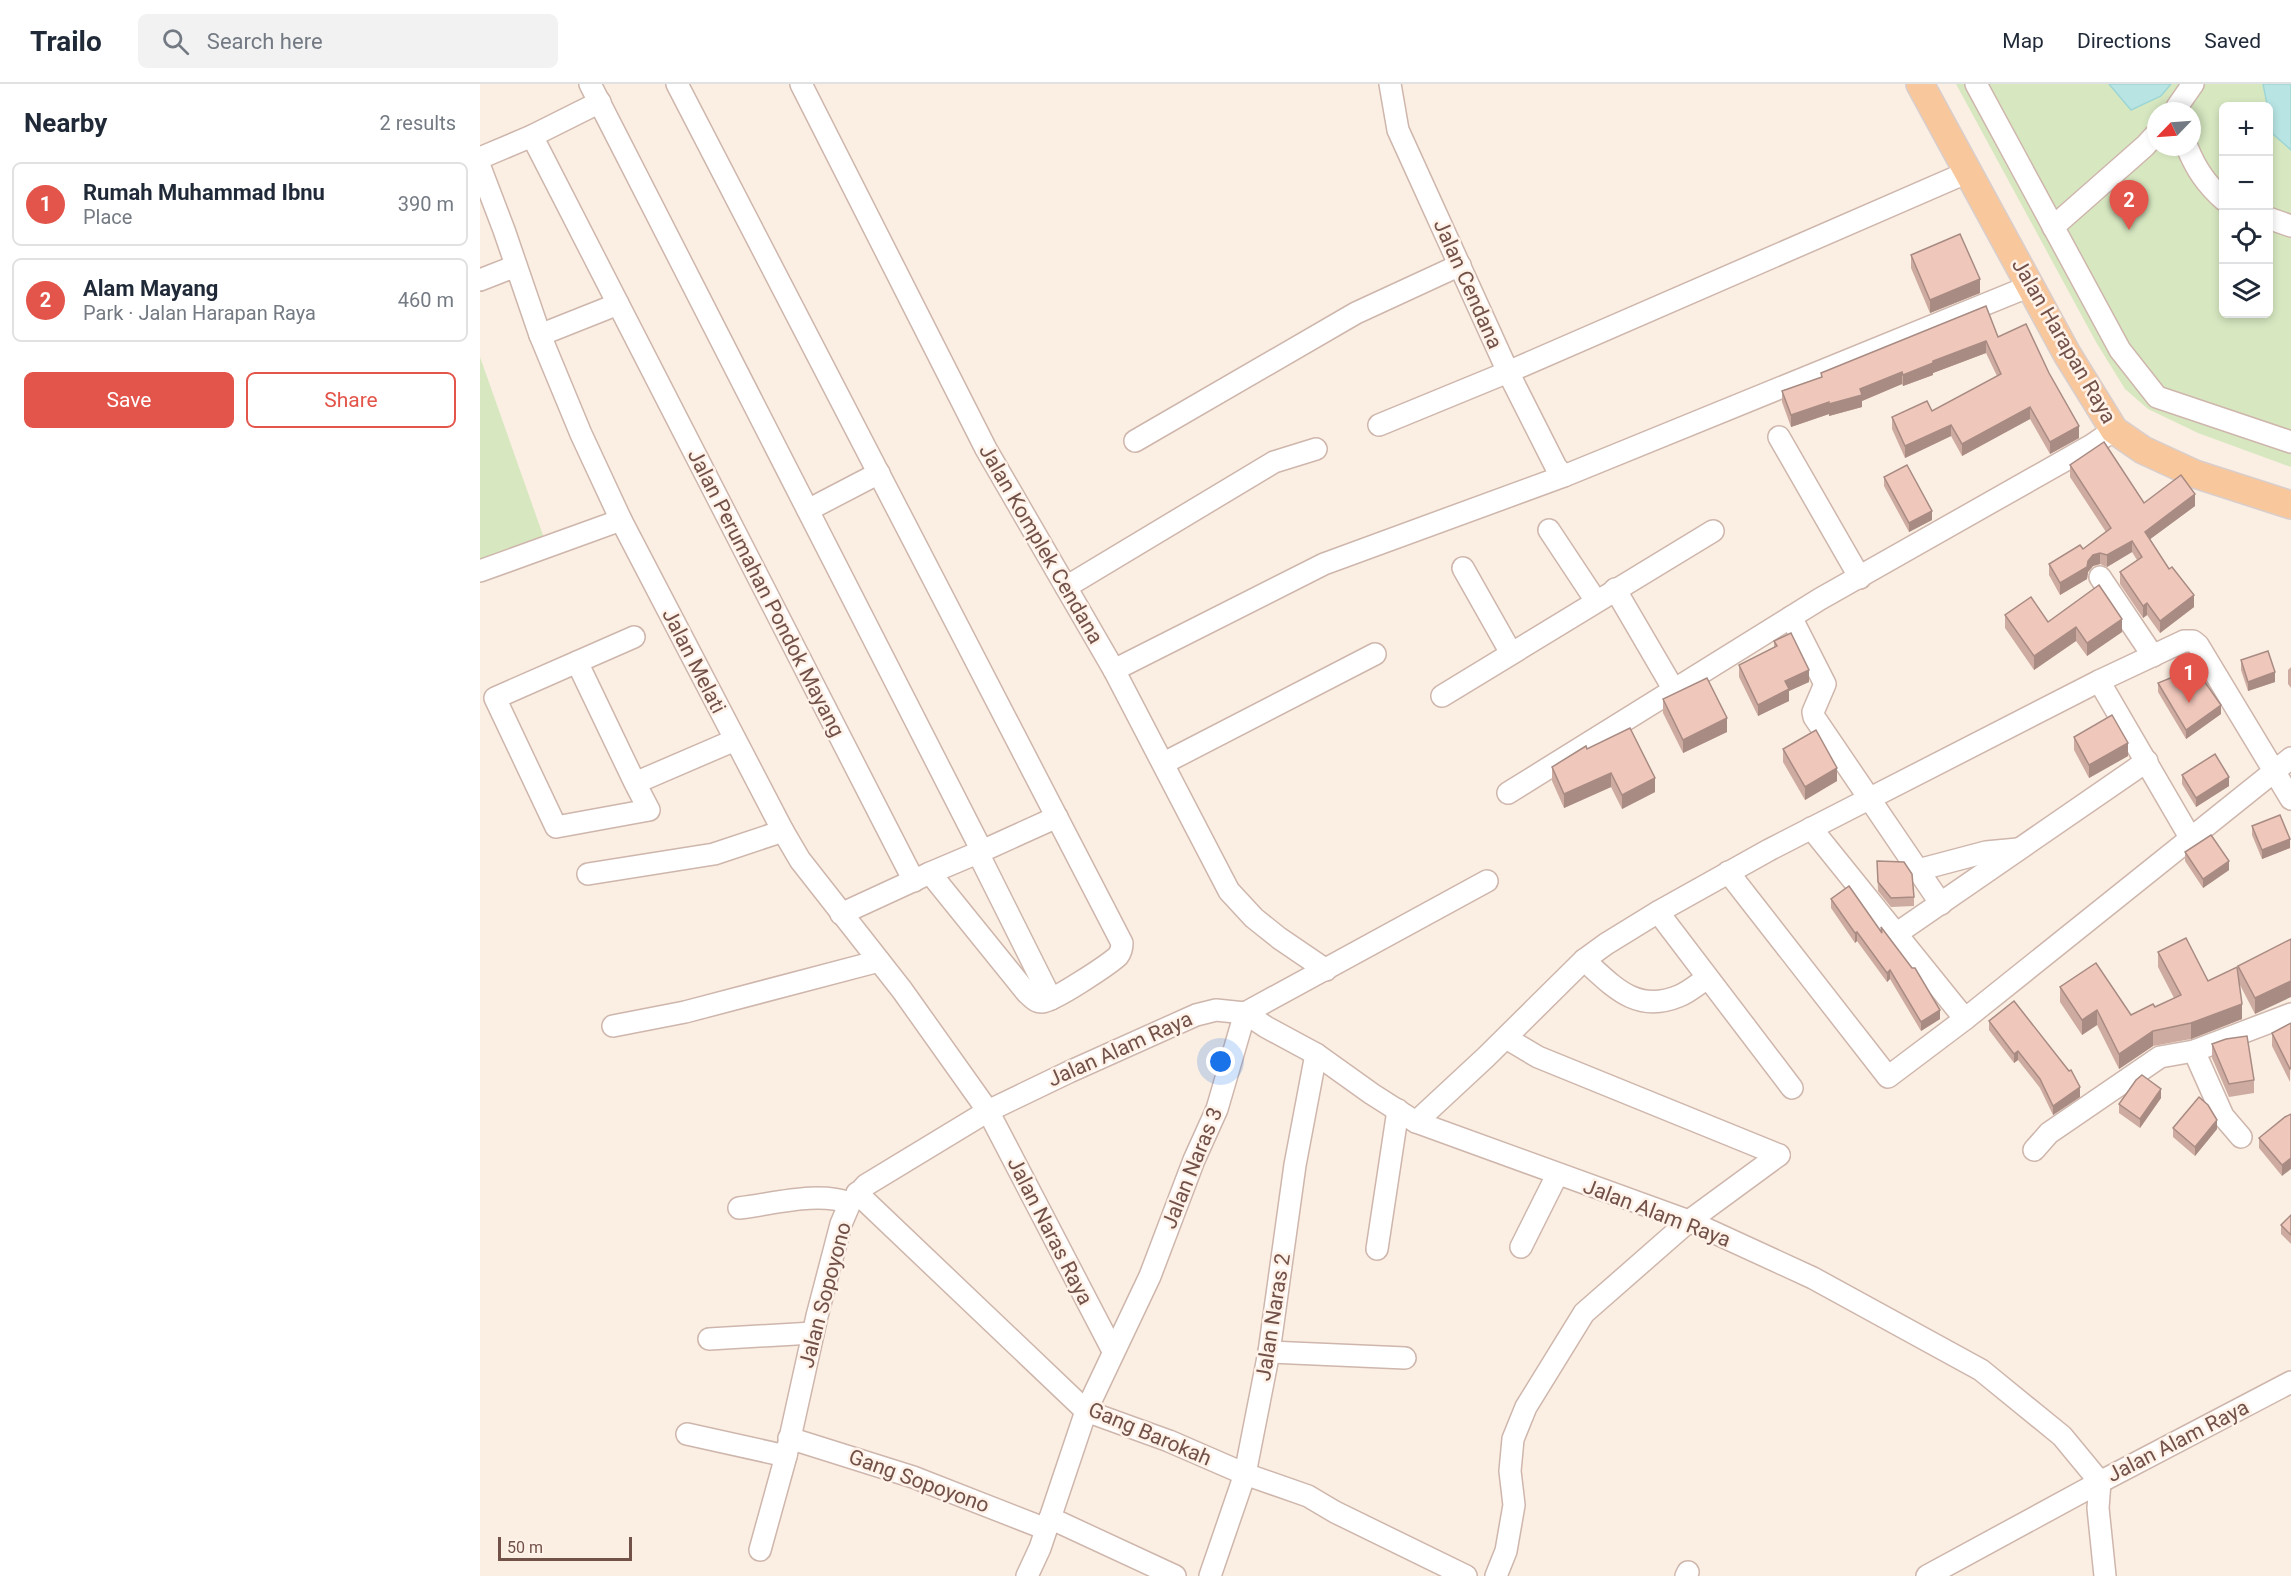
<!DOCTYPE html>
<meta charset="utf-8">
<style>
:root{--surface:#fff;--page:#f2f2f3;--text:#1f2937;--muted:#747a83;--line:#e0e1e3;--accent:#e3544a}
body{margin:0;font-family:Roboto,sans-serif;background:var(--page);color:var(--text)}
.controls{position:absolute;right:18px;top:18px;display:grid;overflow:hidden;border-radius:9px;box-shadow:0 3px 9px #0003}
.controls button{width:54px;height:54px;display:grid;place-items:center;padding:0;border:0;border-bottom:2px solid var(--line);background:var(--surface);color:var(--text);font:30px sans-serif}
.compass{position:absolute;left:1667px;top:18px;width:54px;height:54px;border-radius:50%;background:var(--surface);box-shadow:0 3px 9px #0003;rotate:245deg}
.scale{position:absolute;left:18px;bottom:15px;width:134px;box-sizing:border-box;padding-left:6px;border:3px solid #725149;border-top:0;font-size:16px;line-height:21px;white-space:nowrap;color:#725149;-webkit-text-stroke:4px #fff2e8;paint-order:stroke}
.you{position:absolute;left:741px;top:978px;width:21px;height:21px;margin:-15px;border:4px solid #fff;border-radius:50%;background:#1a73e8;box-shadow:0 0 0 9px #1a73e833}
.badge{display:grid;place-items:center;width:39px;height:39px;border-radius:50%;background:var(--accent);color:#fff;font-size:20px;font-weight:700}
.pin{position:absolute;translate:-50% -50px;filter:drop-shadow(0 2px 3px #0008)}
.pin::after{content:'';position:absolute;top:32px;width:21px;height:18px;background:inherit;clip-path:polygon(0 0,100% 0,50% 100%)}
.list{margin:0;padding:0;list-style:none}
h2{display:flex;justify-content:space-between;align-items:center;height:78px;margin:0;padding:0 24px;font-size:26px}
h2 small{font-size:20px;font-weight:400;color:var(--muted)}
.list li{display:grid;grid-template-columns:39px 1fr auto;gap:18px;align-items:center;box-sizing:border-box;height:84px;margin:0 12px 12px;padding:0 12px;border:2px solid var(--line);border-radius:9px}
.list b{display:block;font-size:22px;white-space:nowrap}
.list p{margin:0;font-size:20px;white-space:nowrap;color:var(--muted)}
.list em{font-size:20px;font-style:normal;color:var(--muted)}
.actions{display:flex;gap:12px;padding:18px 24px}
.actions a{flex:1;padding:14px 0;border:2px solid var(--accent);border-radius:9px;text-align:center;font-size:21px;color:var(--accent)}
.actions .main{background:var(--accent);color:#fff}
.icon{flex:none;width:33px;height:33px;fill:none;stroke:currentColor;stroke-width:2;stroke-linecap:round;stroke-linejoin:round}
.map{position:relative;flex:none;width:1811px;height:1492px;overflow:hidden}
header{display:flex;align-items:center;gap:36px;box-sizing:border-box;height:84px;padding:0 30px;background:var(--surface);border-bottom:2px solid var(--line)}
header strong{font-size:28px}
nav{display:flex;gap:33px;margin-inline-start:auto;font-size:21px}
.search{width:420px;height:54px;background:var(--page);display:flex;align-items:center;gap:15px;box-sizing:border-box;padding:0 21px;border-radius:9px;color:var(--muted);font-size:22px}
main{display:flex}
aside{flex:1;background:var(--surface)}
.map>svg:first-child{display:block}
.green{fill:#d7e8c1;fill-rule:evenodd}
.water{fill:#b8e4e4;stroke:#9ed6d5;stroke-width:1.5}
.lines{fill:none;stroke-linecap:round;stroke-linejoin:round}
.minor-casing{stroke:#ceb6ac;stroke-width:24}
.major-casing{stroke:#d8cecc;stroke-width:30}
.minor{stroke:#fff;stroke-width:21}
.major{stroke:#f9c79c;stroke-width:27}
.wall{fill:#ceaba1}
.shaded-wall{fill:#a88b83}
.building{fill:#f0c7bb;stroke:#a88b83;stroke-width:1.5}
.labels{text-anchor:middle;stroke-width:5;stroke-linejoin:round;paint-order:stroke}
.street-label{font-size:21px;fill:#725149;stroke:#fff2e8}
</style>
<header>
<strong>Trailo</strong>
<div class="search"><svg class="icon" aria-label="search" viewBox="0 0 24 24"><circle cx="10" cy="10" r="6"/><path d="M15 15l6 6"/></svg>Search here</div>
<nav><a>Map</a><a>Directions</a><a>Saved</a></nav>
</header>
<main>
<aside>
<h2>Nearby<small>2 results</small></h2>
<ul class="list">
<li><span class="badge">1</span><div><b>Rumah Muhammad Ibnu</b><p>Place</p></div><em>390 m</em></li>
<li><span class="badge">2</span><div><b>Alam Mayang</b><p>Park · Jalan Harapan Raya</p></div><em>460 m</em></li>
</ul>
<div class="actions"><a class="main">Save</a><a>Share</a></div>
</aside>
<div class="map">
<svg width="1811" height="1492" viewBox="0 0 1811 1492">
<rect width="100%" height="100%" fill="#fbeee2"/>
<!-- green -->
<g class="green">
<path d="M 1476,0 L 1811,0 L 1811,383 L 1718,349 L 1668,325 L 1645,305 L 1616,258 ZM 1744,22 L 1788,22 L 1788,230 L 1744,230 ZM 1676,27 L 1712,27 L 1712,63 L 1676,63 Z"/>
<polygon points="0,273 64,454 0,476"/>
</g>
<!-- water -->
<g class="water">
<polygon points="1629,0 1691,0 1681,12 1651,26"/>
<polygon points="1783,0 1811,0 1811,66 1793,50"/>
</g>
<g class="lines">
<!-- minor casing -->
<g class="minor-casing">
<g id="minor">
<polyline points="110,0 502,767 450,789 361,830"/>
<path d="M 197,0 L 642,859 C 642,864 641,868 638,872 C 628,881 574,917 562,918 C 555,918 552,913 547,909 L 450,789"/>
<polyline points="321,0 506,365 634,586 749,807 774,834 799,854 846,886"/>
<polyline points="910,0 918,46 1028,288 1076,383 1084,392"/>
<polyline points="1496,0 1640,266 1677,313 1811,358"/>
<polyline points="1698,27 1697,23 1713,0"/>
<polyline points="52,52 434,797"/>
<path d="M 1707,63 C 1716,85 1726,100 1744,116"/>
<polyline points="0,74 52,52 120,18"/>
<polyline points="0,83 24,146 60,251 101,350 141,436 303,747 320,776 422,906 508,1027 633,1267"/>
<polyline points="1788,134 1811,142"/>
<polyline points="1573,143 1665,62 1676,50"/>
<polyline points="0,196 36,182"/>
<polyline points="60,251 138,220"/>
<polyline points="899,341 1028,288 1488,88"/>
<polyline points="1299,353 1380,494"/>
<polyline points="655,357 876,229 980,181"/>
<polyline points="328,426 399,389"/>
<polyline points="1069,446 1116,517"/>
<polyline points="983,484 1031,569"/>
<polyline points="0,487 141,436"/>
<polyline points="1620,493 1673,572"/>
<polyline points="586,503 794,378 836,365"/>
<polyline points="1135,505 1194,606"/>
<polyline points="1311,533 1345,600 1333,628 1334,633 1461,820"/>
<polyline points="97,578 154,553"/>
<polyline points="634,586 844,480 1084,392 1550,202"/>
<polyline points="1619,597 1711,755"/>
<polyline points="962,612 1233,447"/>
<polyline points="684,679 895,570"/>
<polyline points="155,699 169,726 76,743 15,614 97,578 155,699 255,656"/>
<polyline points="1028,709 1340,515 1612,361 1634,346"/>
<polyline points="1331,744 1485,935"/>
<polyline points="502,767 577,733"/>
<polyline points="498,769 571,915"/>
<polyline points="1438,786 1506,768 1538,765"/>
<polyline points="1248,788 1408,993 1485,935 1811,674"/>
<polyline points="108,790 234,770 303,747"/>
<polyline points="1178,828 1312,1004"/>
<polyline points="1416,850 1667,677"/>
<path d="M 1104,876 C 1133,902 1156,930 1199,912 C 1209,908 1218,900 1227,894"/>
<polyline points="133,942 205,928 399,877"/>
<polyline points="1026,954 1058,973 1299,1071"/>
<polyline points="1714,967 1743,1032 1761,1053"/>
<polyline points="936,1038 1006,973 1104,876 1126,860 1178,828 1289,766 1619,597 1704,557 1713,557 1718,561 1811,715"/>
<polyline points="1554,1066 1569,1049 1680,973 1714,967 1811,930"/>
<polyline points="377,1109 606,1327 689,1357 765,1390 828,1412 855,1428 986,1492"/>
<path d="M 259,1124 C 294,1120 337,1107 370,1119"/>
<polyline points="1041,1163 1077,1091"/>
<polyline points="897,1165 918,1026"/>
<polyline points="229,1255 333,1249"/>
<polyline points="789,1268 925,1274"/>
<polyline points="207,1350 306,1372"/>
<polyline points="309,1354 433,1393 566,1445"/>
<polyline points="570,1434 695,1492"/>
<polyline points="280,1466 306,1372 337,1232 361,1140 370,1119 386,1101 508,1027 589,988 716,931 736,926 765,929 786,943 836,970 892,1010 936,1038 1209,1137 1333,1194 1501,1286 1582,1352 1620,1398 1811,1298"/>
<polyline points="547,1492 560,1464 606,1327 670,1192 714,1076 737,1025 765,929 1007,797"/>
<polyline points="730,1492 765,1390 789,1268 815,1081 836,970"/>
<polyline points="1016,1492 1026,1467 1034,1421 1030,1387 1033,1355 1046,1323 1104,1229 1209,1137 1299,1071"/>
<polyline points="1206,1492 1208,1488"/>
<polyline points="1447,1492 1620,1398 1618,1424 1625,1492"/>
</g>
</g>
<!-- major casing -->
<g class="major-casing">
<polyline id="major" points="1440,0 1587,270 1634,346 1663,366 1715,390 1811,421"/>
</g>
<!-- minor -->
<use href="#minor" class="minor"/>
<!-- major -->
<use href="#major" class="major"/>
</g>
<!-- wall -->
<g class="wall">
<polygon points="1431,171 1500,209 1450,229 1431,184"/>
<polygon points="1518,253 1599,354 1570,370 1550,335 1482,372 1471,352 1425,374 1412,345 1412,333 1452,327 1517,292 1506,269 1453,289 1453,291 1423,302 1422,300 1382,317 1382,323 1349,332 1349,330 1311,343 1302,318 1302,307 1341,293 1341,289"/>
<polygon points="1590,381 1664,419 1715,422 1670,455 1714,523 1680,549 1667,531 1663,534 1640,500 1640,488 1657,476 1652,468 1627,483 1620,480 1613,482 1608,488 1607,495 1580,511 1569,491 1569,480 1603,465 1626,448 1590,393"/>
<polygon points="1404,393 1452,436 1429,448 1404,402"/>
<polygon points="1525,531 1568,538 1642,548 1607,572 1596,557 1554,586 1525,544"/>
<polygon points="1294,557 1329,598 1309,607 1309,617 1278,632 1259,593 1259,581 1294,563"/>
<polygon points="1761,576 1795,598 1768,607 1761,586"/>
<polygon points="1811,583 1811,604 1808,600 1808,586"/>
<polygon points="1678,599 1741,630 1706,655 1678,608"/>
<polygon points="1183,615 1247,648 1203,669 1183,629"/>
<polygon points="1594,653 1648,672 1609,694 1594,666"/>
<polygon points="1107,665 1175,708 1142,725 1131,703 1084,724 1072,697 1072,683"/>
<polygon points="1303,665 1357,697 1325,716 1303,678"/>
<polygon points="1702,691 1749,702 1716,723 1702,700"/>
<polygon points="1772,742 1810,764 1782,775 1772,751"/>
<polygon points="1705,768 1749,786 1723,804 1705,777"/>
<polygon points="1397,777 1434,813 1434,822 1411,823 1398,807"/>
<polygon points="1351,815 1460,935 1441,947 1410,895 1407,898 1377,857 1375,859 1351,824"/>
<polygon points="1811,855 1775,930 1760,901 1762,935 1711,955 1673,962 1639,985 1617,941 1602,951 1580,918 1580,903 1651,931 1675,923 1694,914 1678,883 1678,868 1728,897 1758,890 1758,882"/>
<polygon points="1509,937 1600,1013 1573,1031 1560,1004 1538,976 1534,979 1509,946"/>
<polygon points="1811,939 1810,998 1792,962 1792,949"/>
<polygon points="1732,960 1774,996 1774,1009 1749,1013 1732,974"/>
<polygon points="1681,1014 1660,1044 1639,1029 1639,1020"/>
<polygon points="1811,1030 1802,1092 1779,1064 1779,1054"/>
<polygon points="1693,1044 1737,1045 1715,1072 1693,1053"/>
<polygon points="1811,1131 1811,1160 1801,1150 1801,1141"/>
</g>
<!-- shaded-wall -->
<g class="shaded-wall">
<polygon points="1500,195 1500,209 1450,229 1450,216"/>
<polygon points="1506,257 1506,269 1453,289 1453,291 1423,302 1423,291 1453,277"/>
<polygon points="1422,288 1422,300 1382,317 1382,323 1349,332 1349,320 1380,305"/>
<polygon points="1349,318 1349,330 1311,343 1311,331"/>
<polygon points="1550,323 1550,335 1482,372 1482,360"/>
<polygon points="1471,341 1471,352 1425,374 1425,362"/>
<polygon points="1599,342 1599,354 1570,370 1570,358"/>
<polygon points="1715,410 1715,422 1665,459 1665,448"/>
<polygon points="1452,427 1452,436 1429,448 1429,439"/>
<polygon points="1652,457 1652,468 1627,483 1627,471"/>
<polygon points="1620,469 1620,480 1613,482 1608,488 1607,495 1580,511 1580,499 1608,477 1613,471"/>
<polygon points="1714,511 1714,523 1680,549 1680,537"/>
<polygon points="1667,519 1667,531 1663,534 1663,522"/>
<polygon points="1642,535 1642,548 1607,572 1607,559"/>
<polygon points="1596,543 1596,557 1554,586 1554,572"/>
<polygon points="1329,586 1329,598 1309,607 1309,617 1278,632 1278,621 1305,597"/>
<polygon points="1795,588 1795,598 1768,607 1768,598"/>
<polygon points="1741,621 1741,630 1706,655 1706,646"/>
<polygon points="1247,634 1247,648 1203,669 1203,656"/>
<polygon points="1648,659 1648,672 1609,694 1609,681"/>
<polygon points="1357,684 1357,697 1325,716 1325,703"/>
<polygon points="1131,689 1131,703 1084,724 1084,710"/>
<polygon points="1749,693 1749,702 1716,723 1716,714"/>
<polygon points="1175,694 1175,708 1142,725 1142,711"/>
<polygon points="1810,755 1810,764 1782,775 1782,766"/>
<polygon points="1749,777 1749,786 1723,804 1723,795"/>
<polygon points="1377,848 1377,857 1375,859 1375,849"/>
<polygon points="1410,886 1410,895 1407,898 1407,889"/>
<polygon points="1811,897 1811,913 1775,930 1775,914"/>
<polygon points="1762,920 1762,935 1711,955 1711,939"/>
<polygon points="1460,926 1460,935 1441,947 1441,938"/>
<polygon points="1617,926 1617,941 1602,951 1602,936"/>
<polygon points="1673,947 1673,962 1639,985 1639,970"/>
<polygon points="1538,967 1538,976 1534,979 1534,970"/>
<polygon points="1600,1003 1600,1013 1573,1031 1573,1022"/>
<polygon points="1681,1005 1681,1014 1660,1044 1660,1035"/>
<polygon points="1737,1036 1737,1045 1715,1072 1715,1063"/>
<polygon points="1811,1074 1811,1085 1802,1092 1802,1081"/>
</g>
<!-- building -->
<g class="building">
<polygon points="1480,150 1500,195 1450,216 1431,171"/>
<polygon points="1506,222 1518,253 1546,240 1569,289 1599,342 1570,358 1550,323 1482,360 1471,341 1425,362 1412,333 1447,317 1452,327 1521,290 1506,257 1453,277 1453,279 1423,291 1422,288 1380,305 1382,311 1349,320 1349,318 1311,331 1302,307 1342,293 1341,289"/>
<polygon points="1624,358 1664,419 1701,391 1715,410 1665,448 1689,485 1692,483 1714,511 1680,537 1667,519 1663,522 1640,488 1662,473 1652,457 1627,471 1620,469 1613,471 1608,477 1607,483 1580,499 1569,480 1600,461 1603,465 1631,444 1590,381"/>
<polygon points="1427,381 1452,427 1429,439 1404,393"/>
<polygon points="1619,501 1642,535 1607,559 1596,543 1554,572 1525,531 1551,513 1568,538"/>
<polygon points="1311,549 1329,586 1305,597 1309,605 1278,621 1259,581 1297,562 1294,557"/>
<polygon points="1788,567 1795,588 1768,598 1761,576"/>
<polygon points="1715,584 1741,621 1706,646 1678,599"/>
<polygon points="1227,594 1247,634 1203,656 1183,615"/>
<polygon points="1632,631 1648,659 1609,681 1594,653"/>
<polygon points="1150,644 1175,694 1142,711 1131,689 1084,710 1072,683 1106,662 1107,665"/>
<polygon points="1336,646 1357,684 1325,703 1303,665"/>
<polygon points="1735,670 1749,693 1716,714 1702,691"/>
<polygon points="1800,731 1810,755 1782,766 1772,742"/>
<polygon points="1731,751 1749,777 1723,795 1705,768"/>
<polygon points="1397,777 1424,778 1432,790 1434,813 1411,814 1398,798"/>
<polygon points="1369,802 1402,849 1401,843 1432,884 1435,884 1460,926 1441,938 1410,886 1407,889 1377,848 1375,849 1351,815"/>
<polygon points="1706,854 1728,897 1757,883 1762,920 1711,939 1673,947 1639,970 1617,926 1602,936 1580,903 1616,879 1651,931 1673,920 1675,923 1701,911 1678,868"/>
<polygon points="1811,855 1811,897 1775,914 1758,882"/>
<polygon points="1534,917 1589,987 1591,986 1600,1003 1573,1022 1560,995 1538,967 1534,970 1509,937"/>
<polygon points="1811,939 1811,984 1810,985 1792,949"/>
<polygon points="1767,952 1774,996 1749,1000 1732,960 1746,955"/>
<polygon points="1662,991 1681,1005 1660,1035 1639,1020 1656,996"/>
<polygon points="1719,1013 1728,1021 1737,1036 1715,1063 1693,1044"/>
<polygon points="1811,1030 1811,1074 1802,1081 1779,1054 1805,1033"/>
<polygon points="1811,1131 1811,1151 1801,1141"/>
</g>
<g class="labels">
<!-- street labels -->
<g class="street-label">
<text transform="translate(988 200) rotate(66)" y="7">Jalan Cendana</text>
<text transform="translate(1584 257) rotate(60)" y="7">Jalan Harapan Raya</text>
<text transform="translate(561 460) rotate(60)" y="7">Jalan Komplek Cendana</text>
<text transform="translate(286 509) rotate(63)" y="7">Jalan Perumahan Pondok Mayang</text>
<text transform="translate(214 577) rotate(63)" y="7">Jalan Melati</text>
<text transform="translate(640 965) rotate(-24)" y="7">Jalan Alam Raya</text>
<text transform="translate(712 1084) rotate(-68)" y="7">Jalan Naras 3</text>
<text transform="translate(1177 1129) rotate(21)" y="7">Jalan Alam Raya</text>
<text transform="translate(570 1147) rotate(63)" y="7">Jalan Naras Raya</text>
<text transform="translate(345 1211) rotate(-75)" y="7">Jalan Sopoyono</text>
<text transform="translate(793 1233) rotate(-81)" y="7">Jalan Naras 2</text>
<text transform="translate(670 1350) rotate(23)" y="7">Gang Barokah</text>
<text transform="translate(1698 1357) rotate(-27)" y="7">Jalan Alam Raya</text>
<text transform="translate(439 1397) rotate(20)" y="7">Gang Sopoyono</text>
</g>
</g>
</svg>
<div class="controls">
<button>+</button>
<button>−</button>
<button><svg class="icon" aria-label="locate" viewBox="0 0 24 24"><circle cx="12" cy="12" r="6"/><path d="M12 2v4M12 18v4M2 12h4M18 12h4"/></svg></button>
<button><svg class="icon" aria-label="layers" viewBox="0 0 24 24"><path d="M12 4l9 5-9 5-9-5zM3 14l9 5 9-5"/></svg></button>
</div>
<svg class="compass" viewBox="-18 -18 36 36"><path d="M0-13l5 13h-10z" fill="#e53935"/><path d="M0 13l5-13h-10z" fill="#747a83"/></svg>
<div class="scale">50 m</div>
<div class="you"></div>
<div class="pin badge" style="left:1709px;top:619px">1</div>
<div class="pin badge" style="left:1649px;top:146px">2</div>
</div>
</main>
